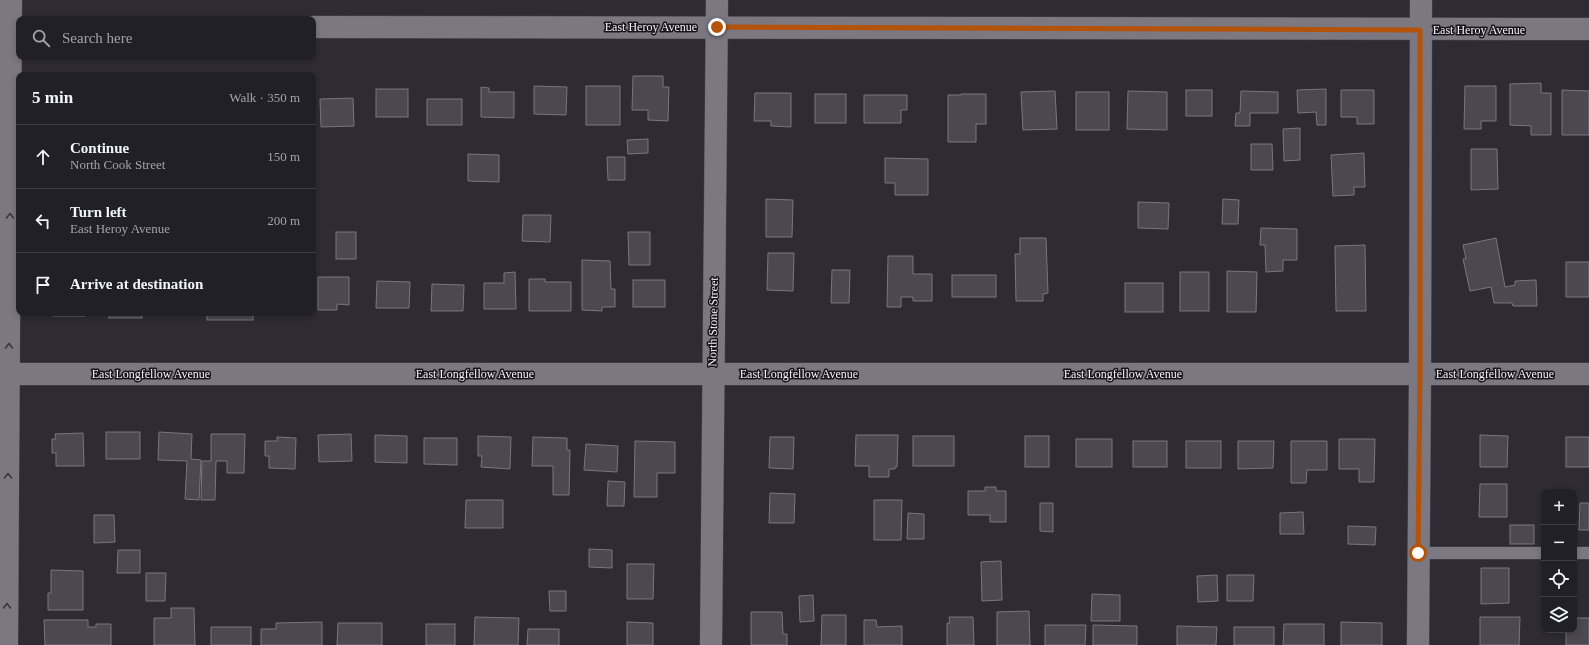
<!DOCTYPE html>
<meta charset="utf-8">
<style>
:root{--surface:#222027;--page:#2a282f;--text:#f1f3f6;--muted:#a2a3a7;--line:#3f3e44}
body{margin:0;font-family:Georgia,serif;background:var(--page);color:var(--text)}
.controls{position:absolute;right:12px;bottom:12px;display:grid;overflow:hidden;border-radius:8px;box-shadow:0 2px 6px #0003}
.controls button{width:36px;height:36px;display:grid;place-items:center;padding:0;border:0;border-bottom:1px solid var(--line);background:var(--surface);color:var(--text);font:20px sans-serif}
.stop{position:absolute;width:12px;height:12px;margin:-9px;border:3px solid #b45309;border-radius:50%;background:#fff}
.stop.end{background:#b45309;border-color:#fff;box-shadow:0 1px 4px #0008}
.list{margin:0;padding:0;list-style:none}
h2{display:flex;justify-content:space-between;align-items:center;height:52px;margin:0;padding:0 16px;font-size:17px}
h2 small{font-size:13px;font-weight:400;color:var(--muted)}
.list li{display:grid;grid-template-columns:26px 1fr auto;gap:12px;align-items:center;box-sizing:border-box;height:64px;padding:0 16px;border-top:1px solid var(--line)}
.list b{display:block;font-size:15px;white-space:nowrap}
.list p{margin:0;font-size:13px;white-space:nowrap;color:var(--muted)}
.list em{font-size:13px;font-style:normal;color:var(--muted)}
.icon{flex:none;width:22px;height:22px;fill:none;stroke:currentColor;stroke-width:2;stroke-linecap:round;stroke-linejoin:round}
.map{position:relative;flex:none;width:1589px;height:645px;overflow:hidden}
.search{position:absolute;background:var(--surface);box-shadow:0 2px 6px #0003;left:16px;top:16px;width:300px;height:44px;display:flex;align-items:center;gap:10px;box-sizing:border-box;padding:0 14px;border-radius:8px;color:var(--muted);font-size:15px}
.panel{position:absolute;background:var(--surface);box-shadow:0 2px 6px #0003;left:16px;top:72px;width:300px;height:244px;border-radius:8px}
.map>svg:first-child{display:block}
.building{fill:#4b4852;stroke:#797680}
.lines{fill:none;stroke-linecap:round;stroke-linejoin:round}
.lane-casing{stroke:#4c4a51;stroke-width:13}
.street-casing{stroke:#4c4a51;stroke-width:23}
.secondary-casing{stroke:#4c4a51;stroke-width:23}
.lane{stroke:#7b7882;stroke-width:12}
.street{stroke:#7b7882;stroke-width:22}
.secondary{stroke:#7b7882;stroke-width:22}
.oneway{stroke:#39373e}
.route{stroke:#b45309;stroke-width:5}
.labels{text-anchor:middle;stroke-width:3;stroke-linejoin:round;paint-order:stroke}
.street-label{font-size:12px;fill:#f5f3fa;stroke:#161419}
</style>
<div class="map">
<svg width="1589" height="645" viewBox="0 0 1589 645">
<rect width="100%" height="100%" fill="#2e2b34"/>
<!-- building -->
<g class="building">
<polygon points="633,76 663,76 663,87 669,87 668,121 648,120 648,110 632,110"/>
<polygon points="1541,83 1541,93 1551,93 1551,135 1531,135 1531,126 1510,125 1510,84"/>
<polygon points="534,86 567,87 566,115 534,114"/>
<rect x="586" y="86" width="34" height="39"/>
<polygon points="1465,86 1496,86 1496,121 1481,121 1481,129 1464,129"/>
<polygon points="481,87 489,88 489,92 514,92 514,118 481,117"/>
<rect x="376" y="89" width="32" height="28"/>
<polygon points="1326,89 1326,125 1317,125 1316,112 1298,113 1297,90"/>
<rect x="1186" y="90" width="26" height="26"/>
<polygon points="1341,90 1374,90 1374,124 1357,124 1357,117 1341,117"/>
<polygon points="1562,90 1589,91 1589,135 1562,135"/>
<polygon points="1055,91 1057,129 1023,130 1021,92"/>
<polygon points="1128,91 1167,92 1167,130 1127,129"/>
<polygon points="1241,91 1278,92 1278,113 1250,113 1250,126 1235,126 1236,113 1240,113"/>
<rect x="1076" y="92" width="33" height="38"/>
<polygon points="755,93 791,93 791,127 771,126 771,121 754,121"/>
<rect x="815" y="94" width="31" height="29"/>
<polygon points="961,94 986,94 986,124 976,124 976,142 948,142 948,95 961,95"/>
<polygon points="864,95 907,95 907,110 901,110 901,123 864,123"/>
<polygon points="353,98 354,126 321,127 320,99"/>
<rect x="427" y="99" width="35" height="26"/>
<polygon points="1300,128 1300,160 1284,161 1283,129"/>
<polygon points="648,139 648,153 628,154 627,140"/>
<polygon points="1251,144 1272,144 1273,170 1251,170"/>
<polygon points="1471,149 1497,149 1498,189 1471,190"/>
<polygon points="1364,153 1365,187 1354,187 1354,195 1333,196 1331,155"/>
<polygon points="468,154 499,155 499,182 468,181"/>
<polygon points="607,157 625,157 625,180 608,180"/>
<polygon points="885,158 928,159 928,195 895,195 895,183 885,183"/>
<polygon points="766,199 793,200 792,237 766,237"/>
<polygon points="1223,199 1239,200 1238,224 1222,224"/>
<polygon points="1138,202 1169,203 1168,229 1138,228"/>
<polygon points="523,215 551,215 550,242 522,241"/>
<polygon points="1261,228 1297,229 1297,260 1283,260 1283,271 1266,272 1265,245 1260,245"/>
<rect x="336" y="232" width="20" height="27"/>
<polygon points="628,232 650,232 650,265 629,265"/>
<polygon points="1020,238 1046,238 1048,293 1043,294 1043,301 1016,301 1015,254 1020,254"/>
<polygon points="1496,238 1505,287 1515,285 1515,281 1536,280 1537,306 1513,306 1512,303 1494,303 1491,287 1470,291 1463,259 1466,259 1463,245"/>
<polygon points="1365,245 1366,311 1336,311 1335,246"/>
<polygon points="768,253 794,253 793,291 767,290"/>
<polygon points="888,256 913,256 913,274 932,274 932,301 913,301 913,297 901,297 901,307 887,307"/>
<polygon points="582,260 610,261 611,289 615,289 615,307 602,307 602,311 582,310"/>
<rect x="1566" y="262" width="23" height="35"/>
<polygon points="832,270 850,270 849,303 831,303"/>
<polygon points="1227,271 1257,272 1256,312 1227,312"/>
<polygon points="515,272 516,309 484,309 484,283 504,283 504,273"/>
<rect x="1180" y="272" width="29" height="39"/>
<rect x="952" y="275" width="44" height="22"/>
<polygon points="318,277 349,277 349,305 337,304 337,310 318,310"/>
<polygon points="529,279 545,279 545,282 571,282 571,311 529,311"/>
<rect x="633" y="280" width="32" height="27"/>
<polygon points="377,281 410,282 409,308 376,308"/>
<rect x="1125" y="283" width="38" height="29"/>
<polygon points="432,284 464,285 463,311 431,311"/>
<rect x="53" y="313" width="32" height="3"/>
<rect x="109" y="313" width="33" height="5"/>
<rect x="207" y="313" width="46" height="7"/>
<rect x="106" y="432" width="34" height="27"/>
<polygon points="159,432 192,434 191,459 201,460 199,500 185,499 187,461 158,460"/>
<polygon points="83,433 84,466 56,466 56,453 52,453 52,439 56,439 55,434"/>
<polygon points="211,434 245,434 244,473 227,473 227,461 216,461 215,500 201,500 202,461 211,461"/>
<polygon points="351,434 352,461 319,462 318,435"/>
<polygon points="375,435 407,436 407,463 375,462"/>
<polygon points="856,435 898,435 897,467 895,467 895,469 889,469 889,477 869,477 869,466 855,466"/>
<polygon points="1480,435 1508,436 1507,467 1480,467"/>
<polygon points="478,436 511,437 510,469 481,467 482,456 478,456"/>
<rect x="913" y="436" width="41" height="30"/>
<rect x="1025" y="436" width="24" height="31"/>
<polygon points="277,437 296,438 295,469 269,468 269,456 265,456 265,441 277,441"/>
<polygon points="533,437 567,438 567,450 570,450 569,495 553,495 553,466 532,466"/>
<polygon points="770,437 794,437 793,469 769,468"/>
<rect x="1566" y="437" width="23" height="30"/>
<polygon points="424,438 457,438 457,465 424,464"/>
<rect x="1076" y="439" width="36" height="28"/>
<polygon points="1339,439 1375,439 1374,482 1359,482 1359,469 1339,469"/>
<polygon points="635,441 675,442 675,473 657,473 657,497 634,497"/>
<rect x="1133" y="441" width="34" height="26"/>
<rect x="1186" y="441" width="35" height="27"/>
<polygon points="1238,441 1274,441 1273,468 1238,469"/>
<polygon points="1291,441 1327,441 1327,470 1307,470 1306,483 1291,483"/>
<polygon points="586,444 618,446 617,472 584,470"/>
<polygon points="608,481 625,482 624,506 607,506"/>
<polygon points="1480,484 1507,484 1507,517 1479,517"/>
<polygon points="985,487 996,487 996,491 1006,491 1006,522 990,522 990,515 968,515 968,491 985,491"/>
<polygon points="770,493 795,494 794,523 769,523"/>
<polygon points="466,500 503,500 503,528 465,528"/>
<polygon points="874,500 902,500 901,540 874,540"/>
<polygon points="1040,503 1053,503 1053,532 1040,531"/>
<polygon points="1580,503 1589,503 1589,530 1579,530"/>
<polygon points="1303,512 1304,534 1280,534 1280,513"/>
<polygon points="908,513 924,514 924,539 907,539"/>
<polygon points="94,515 114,515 115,542 94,543"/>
<rect x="1510" y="525" width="24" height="19"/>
<polygon points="1348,526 1376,527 1375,545 1348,544"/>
<polygon points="589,549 612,550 612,568 589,567"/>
<polygon points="118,550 140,550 140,573 117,573"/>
<polygon points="1001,561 1002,600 982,601 981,562"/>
<polygon points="627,564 654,564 653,599 627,599"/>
<polygon points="1481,568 1509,568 1509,603 1481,604"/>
<polygon points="51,570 83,571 83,610 48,610 48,593 51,593"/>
<polygon points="146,573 166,573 165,601 146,601"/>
<polygon points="1217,575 1218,601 1198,602 1197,576"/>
<polygon points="1227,575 1254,575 1253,601 1227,601"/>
<polygon points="549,591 566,591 566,611 550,611"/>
<polygon points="1092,594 1120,595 1120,621 1091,621"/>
<polygon points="813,595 814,621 800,622 799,596"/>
<polygon points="171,608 194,608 195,645 154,645 154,618 171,618"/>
<polygon points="1029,611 1030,645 997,645 997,612"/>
<polygon points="751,612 782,612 783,634 787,634 787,645 751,645"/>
<polygon points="822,615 846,615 846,645 821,645"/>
<polygon points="475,617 519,618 518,645 474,645"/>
<polygon points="949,617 973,617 974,645 947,645 947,623 950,623"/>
<polygon points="1480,617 1520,617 1519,645 1480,645"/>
<polygon points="1574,618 1589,618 1589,645 1566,645 1566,630 1574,630"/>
<polygon points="44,620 88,620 88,627 96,627 96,624 111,624 111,645 45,645"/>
<polygon points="864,620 876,620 877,627 902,626 902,645 864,645"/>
<polygon points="322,622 322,645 261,645 261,629 276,629 276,623"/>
<polygon points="627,622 653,623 653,645 627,645"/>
<polygon points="1341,622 1382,623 1382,645 1341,645"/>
<polygon points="338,623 382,623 382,645 337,645"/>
<rect x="426" y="624" width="29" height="21"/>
<polygon points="1284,624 1324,624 1324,645 1283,645"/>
<polygon points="1045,625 1086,625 1085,645 1045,645"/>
<polygon points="1093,625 1137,626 1137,645 1093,645"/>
<polygon points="1177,626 1217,627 1216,645 1177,645"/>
<rect x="211" y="627" width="40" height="18"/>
<rect x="1234" y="627" width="40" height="18"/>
<polygon points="528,629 559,629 559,645 527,645"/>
</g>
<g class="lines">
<!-- lane casing -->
<g class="lane-casing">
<g id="lane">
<polyline points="1418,553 1544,553"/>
<polyline points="1574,553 1589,553"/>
</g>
</g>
<!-- street casing -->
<g class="street-casing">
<g id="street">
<polyline points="313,27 1589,29"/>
<polyline points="9,374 1589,374"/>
<polyline points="711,645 717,0"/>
<polyline points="1418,645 1420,374 1421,0"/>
</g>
</g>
<!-- secondary casing -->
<g class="secondary-casing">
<polyline id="secondary" points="7,645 11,0"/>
</g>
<!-- lane -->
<use href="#lane" class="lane"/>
<!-- street -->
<use href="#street" class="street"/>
<!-- secondary -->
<use href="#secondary" class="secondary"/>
</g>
<!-- one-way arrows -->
<defs><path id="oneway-chevron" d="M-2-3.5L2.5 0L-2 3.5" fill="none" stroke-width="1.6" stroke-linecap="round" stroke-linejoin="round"/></defs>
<g class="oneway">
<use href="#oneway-chevron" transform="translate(10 216) rotate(-90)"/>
<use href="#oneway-chevron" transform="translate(9 346) rotate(-90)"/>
<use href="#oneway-chevron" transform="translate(8 476) rotate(-90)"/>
<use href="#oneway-chevron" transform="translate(7 606) rotate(-90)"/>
</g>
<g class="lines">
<!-- route -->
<polyline class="route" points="717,27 1420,30 1420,374 1418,553"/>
</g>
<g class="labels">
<!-- street labels -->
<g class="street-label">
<text x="651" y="31">East Heroy Avenue</text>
<text x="1479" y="34">East Heroy Avenue</text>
<text transform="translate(713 322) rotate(-89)" y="4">North Stone Street</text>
<text x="151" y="378">East Longfellow Avenue</text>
<text x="475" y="378">East Longfellow Avenue</text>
<text x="799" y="378">East Longfellow Avenue</text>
<text x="1123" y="378">East Longfellow Avenue</text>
<text x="1495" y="378">East Longfellow Avenue</text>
</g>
</g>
</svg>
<div class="controls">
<button>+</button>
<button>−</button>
<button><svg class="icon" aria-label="locate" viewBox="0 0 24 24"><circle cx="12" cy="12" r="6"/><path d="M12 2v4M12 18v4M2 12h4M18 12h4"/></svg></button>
<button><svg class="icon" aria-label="layers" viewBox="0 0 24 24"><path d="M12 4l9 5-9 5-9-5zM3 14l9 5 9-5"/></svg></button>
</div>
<div class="stop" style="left:1418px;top:553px"></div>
<div class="stop end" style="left:717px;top:27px"></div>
<div class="search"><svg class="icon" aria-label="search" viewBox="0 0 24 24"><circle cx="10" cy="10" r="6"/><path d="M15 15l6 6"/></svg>Search here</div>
<section class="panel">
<h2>5 min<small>Walk · 350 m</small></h2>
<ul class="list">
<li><svg class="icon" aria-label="ahead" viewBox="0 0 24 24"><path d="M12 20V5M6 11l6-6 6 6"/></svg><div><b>Continue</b><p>North Cook Street</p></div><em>150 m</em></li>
<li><svg class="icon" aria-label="left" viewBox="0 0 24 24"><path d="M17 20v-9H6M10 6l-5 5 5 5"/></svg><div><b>Turn left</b><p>East Heroy Avenue</p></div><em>200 m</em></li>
<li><svg class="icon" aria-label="arrive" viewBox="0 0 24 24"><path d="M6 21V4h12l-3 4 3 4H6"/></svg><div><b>Arrive at destination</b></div></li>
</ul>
</section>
</div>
